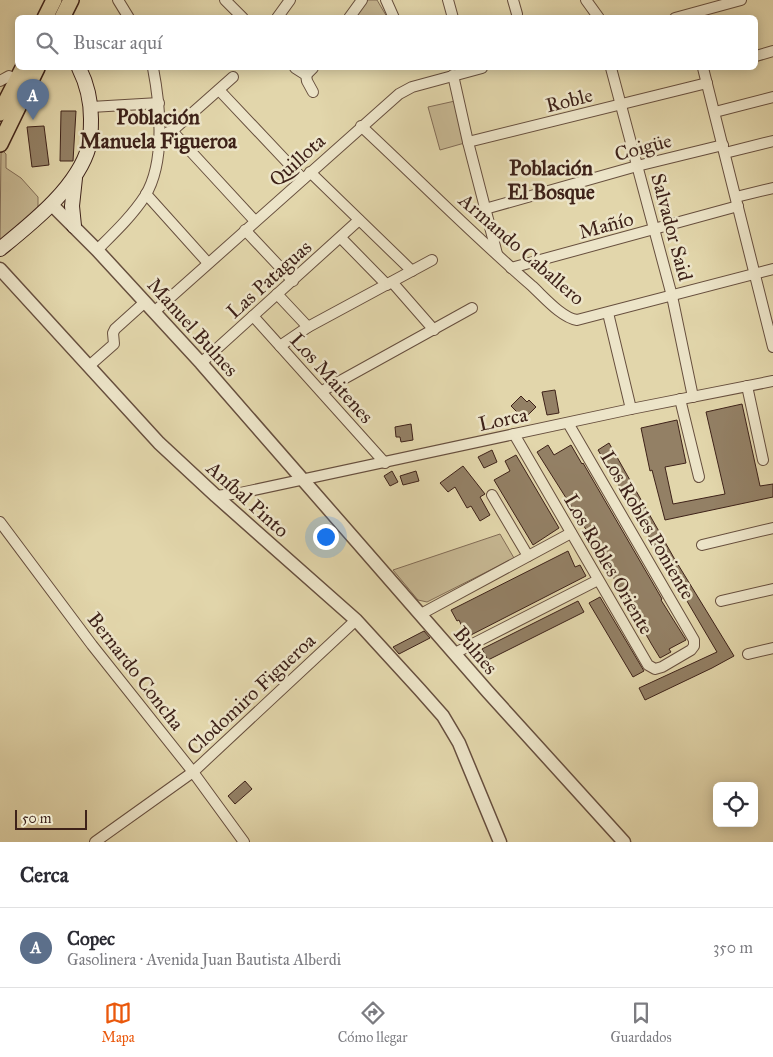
<!DOCTYPE html>
<html lang="es">
<meta charset="utf-8">
<style>
:root{--surface:#fff;--page:#f2f2f3;--text:#2b2b33;--muted:#7c7c81;--line:#e1e1e2;--accent:#ea580c}
body{margin:0;font-family:"IM FELL Great Primer",serif;background:var(--page);color:var(--text)}
.controls{position:absolute;right:15px;bottom:15px;display:grid;overflow:hidden;border-radius:8px;box-shadow:0 2px 12px #0003}
.controls button{width:45px;height:45px;display:grid;place-items:center;padding:0;border:0;border-bottom:1px solid var(--line);background:var(--surface);color:var(--text);font:25px sans-serif}
.scale{position:absolute;left:15px;bottom:12px;width:72px;box-sizing:border-box;padding-left:5px;border:2px solid #3e2219;border-top:0;font-size:14px;line-height:18px;white-space:nowrap;color:#3e2219;-webkit-text-stroke:4px #ece4c8;paint-order:stroke}
.you{position:absolute;left:325px;top:536px;width:18px;height:18px;margin:-12px;border:4px solid #fff;border-radius:50%;background:#1a73e8;box-shadow:0 0 0 8px #1a73e833}
.badge{display:grid;place-items:center;width:32px;height:32px;border-radius:50%;background:var(--accent);color:#fff;font-size:16px;font-weight:700}
.pin{position:absolute;translate:-50% -41px;filter:drop-shadow(0 1px 2px #0008)}
.pin::after{content:'';position:absolute;top:26px;width:18px;height:15px;background:inherit;clip-path:polygon(0 0,100% 0,50% 100%)}
.list{margin:0;padding:0;list-style:none}
h2{display:flex;justify-content:space-between;align-items:center;height:65px;margin:0;padding:0 20px;font-size:21px}
h2 small{font-size:16px;font-weight:400;color:var(--muted)}
.list li{display:grid;grid-template-columns:32px 1fr auto;gap:15px;align-items:center;box-sizing:border-box;height:80px;padding:0 20px;border-top:1px solid var(--line)}
.list b{display:block;font-size:19px;white-space:nowrap}
.list p{margin:0;font-size:16px;white-space:nowrap;color:var(--muted)}
.list em{font-size:16px;font-style:normal;color:var(--muted)}
.icon{flex:none;width:28px;height:28px;fill:none;stroke:currentColor;stroke-width:2;stroke-linecap:round;stroke-linejoin:round}
.map{position:relative;flex:none;width:773px;height:842px;overflow:hidden}
.search{position:absolute;background:var(--surface);box-shadow:0 2px 12px #0003;left:15px;right:15px;top:15px;height:55px;display:flex;align-items:center;gap:12px;box-sizing:border-box;padding:0 18px;border-radius:8px;color:var(--muted);font-size:19px}
.sheet{height:145px;background:var(--surface)}
nav{display:flex;justify-content:space-around;align-items:center;box-sizing:border-box;height:70px;border-top:1px solid var(--line);background:var(--surface);font-size:14px;color:var(--muted)}
nav a{display:grid;justify-items:center;gap:2px}
nav .on{color:var(--accent)}
.map>svg:first-child{display:block}
.green{fill:#c6b792;stroke:#826c56}
.building{fill:#938065;stroke:#3e2219}
.lines{fill:none;stroke-linecap:round;stroke-linejoin:round}
.minor-casing{stroke:#674f3e;stroke-width:12}
.tertiary-casing{stroke:#674f3e;stroke-width:15}
.secondary-casing{stroke:#3e2219;stroke-width:16}
.primary-casing{stroke:#3e2219;stroke-width:18}
.minor{stroke:#ece4c8;stroke-width:10}
.tertiary{stroke:#ece4c8;stroke-width:12}
.secondary{stroke:#ece4c8;stroke-width:14}
.primary{stroke:#e2d6ab;stroke-width:15}
.labels{text-anchor:middle;stroke-width:5;stroke-linejoin:round;paint-order:stroke}
.street-label{font-size:20px;fill:#3e2219;stroke:#ece4c8}
.neighbourhood-label{font-size:21px;font-weight:bold;fill:#3e2219;stroke:#ece4c8}
</style>
<div class="map">
<svg width="773" height="842" viewBox="0 0 773 842">
<rect width="100%" height="100%" fill="#e2d6ab"/>
<filter id="stains"><feTurbulence type="fractalNoise" baseFrequency=".004" numOctaves="4"/><feColorMatrix values="0 0 0 0 .2 0 0 0 0 .09 0 0 0 0 .02 0 0 0 .5 -.17"/></filter>
<radialGradient id="worn" r=".72"><stop offset=".6" stop-color="#630" stop-opacity="0"/><stop offset="1" stop-color="#630" stop-opacity=".3"/></radialGradient>
<!-- green -->
<g class="green">
<polygon points="366,0 377,0 387,17 353,18"/>
<polygon points="455,101 468,142 440,150 428,107"/>
<polygon points="1,149 6,154 6,168 21,178 38,197 38,208 0,240"/>
<polygon points="500,534 514,558 427,602 418,600 393,570"/>
</g>
<!-- building -->
<g class="building">
<polygon points="61,111 76,111 73,161 60,161"/>
<polygon points="44,126 49,165 32,167 27,127"/>
<polygon points="555,390 559,413 547,415 542,392"/>
<polygon points="521,396 527,402 529,400 536,407 524,419 511,406"/>
<polygon points="742,404 760,486 773,484 773,497 665,520 652,470 650,471 641,428 677,420 686,463 665,467 673,504 725,494 706,412"/>
<polygon points="411,424 413,440 401,442 400,437 396,437 395,427"/>
<polygon points="609,443 674,558 734,656 712,668 645,700 639,688 717,652 598,450"/>
<polygon points="548,445 554,455 571,445 582,464 583,463 662,599 661,600 686,640 669,649 671,652 660,658 652,645 587,531 537,452"/>
<polygon points="492,450 497,462 484,468 478,457"/>
<polygon points="516,455 559,528 533,545 494,480 510,471 505,461"/>
<polygon points="463,466 485,494 480,497 490,515 480,521 471,506 467,508 455,487 448,492 440,483"/>
<polygon points="392,471 398,482 390,486 384,476"/>
<polygon points="416,471 419,481 403,485 400,476"/>
<polygon points="568,551 575,567 580,565 586,576 467,637 459,620 457,621 451,610"/>
<polygon points="600,597 644,671 633,677 589,603"/>
<polygon points="578,601 584,612 488,660 482,649"/>
<polygon points="424,631 430,638 399,654 393,647"/>
<polygon points="245,781 252,789 235,804 228,796"/>
</g>
<g class="lines">
<!-- minor casing -->
<g class="minor-casing">
<g id="minor">
<polyline points="118,0 129,18"/>
<polyline points="225,0 243,18"/>
<polyline points="386,0 394,18"/>
<polyline points="448,0 453,18"/>
<polyline points="513,0 517,14"/>
<polyline points="586,0 599,18"/>
<polyline points="277,18 290,0"/>
<polyline points="349,18 362,0"/>
<polyline points="675,18 741,0"/>
<polyline points="756,56 773,51"/>
<polyline points="295,68 306,75 307,81 313,92"/>
<polyline points="611,68 672,296 693,397"/>
<polyline points="703,68 773,347"/>
<polyline points="306,75 313,68"/>
<polyline points="453,75 468,142 497,254"/>
<polyline points="0,81 9,76 17,80"/>
<polyline points="219,90 303,179"/>
<polyline points="91,107 159,103"/>
<polyline points="715,112 773,97"/>
<path d="M 361,126 C 418,179 473,235 532,286 C 544,297 562,318 577,320 L 773,269"/>
<polyline points="172,131 255,221"/>
<polyline points="168,132 172,131 233,77"/>
<polyline points="468,142 707,83"/>
<polyline points="725,153 773,141"/>
<polyline points="310,172 412,271"/>
<polyline points="146,194 208,263"/>
<polyline points="736,197 773,188"/>
<polyline points="485,209 637,166 723,145"/>
<polyline points="245,230 293,281"/>
<polyline points="341,238 387,285"/>
<path d="M 97,250 C 114,233 132,216 145,196 C 166,162 160,104 153,68"/>
<polyline points="511,268 738,206"/>
<polyline points="392,282 434,330"/>
<polyline points="277,294 308,327"/>
<polyline points="154,312 399,94 412,87 482,68"/>
<polyline points="608,313 631,409"/>
<polyline points="253,316 385,463"/>
<polyline points="280,346 308,327 432,260"/>
<polyline points="201,363 359,220"/>
<polyline points="89,366 114,344 113,333 115,329 145,302"/>
<polyline points="747,386 763,460"/>
<polyline points="322,391 472,308"/>
<polyline points="680,399 699,477"/>
<polyline points="514,434 648,665 655,669 662,667 691,650 694,646 694,640 568,423"/>
<polyline points="492,495 528,556"/>
<polyline points="216,496 240,493 631,409 773,381"/>
<polyline points="0,522 92,645 193,772 244,842"/>
<polyline points="702,545 773,528"/>
<polyline points="721,601 773,589"/>
<polyline points="421,614 571,533"/>
<polyline points="455,653 598,580"/>
<polyline points="748,654 773,648"/>
<polyline points="95,842 193,772 356,620"/>
</g>
</g>
<!-- tertiary casing -->
<g class="tertiary-casing">
<g id="tertiary">
<polyline points="51,204 97,250 201,363 488,692 624,842"/>
<polyline points="0,269 159,443 216,496 356,620 420,690 443,716 459,743 500,842"/>
</g>
</g>
<!-- secondary casing -->
<g class="secondary-casing">
<g id="secondary">
<polyline points="74,226 72,206 75,178"/>
<path d="M 0,249 C 32,223 78,187 89,146 C 91,137 91,128 91,119 C 91,100 87,84 79,68"/>
</g>
</g>
<!-- primary casing -->
<g class="primary-casing">
<g id="primary">
<polyline points="45,18 54,0"/>
<polyline points="62,18 71,0"/>
<polyline points="0,113 23,68"/>
<polyline points="0,144 37,68"/>
</g>
</g>
<!-- minor -->
<use href="#minor" class="minor"/>
<!-- tertiary -->
<use href="#tertiary" class="tertiary"/>
<!-- secondary -->
<use href="#secondary" class="secondary"/>
<!-- primary -->
<use href="#primary" class="primary"/>
</g>
<g class="labels">
<!-- street labels -->
<g class="street-label">
<text transform="translate(569 100) rotate(-14)" y="7">Roble</text>
<text transform="translate(643 147) rotate(-15)" y="7">Coigüe</text>
<text transform="translate(297 160) rotate(-42)" y="7">Quillota</text>
<text transform="translate(606 225) rotate(-15)" y="7">Mañío</text>
<text transform="translate(672 227) rotate(75)" y="7">Salvador Said</text>
<text transform="translate(522 249) rotate(41)" y="7">Armando Caballero</text>
<text transform="translate(269 279) rotate(-42)" y="7">Las Pataguas</text>
<text transform="translate(193 327) rotate(48)" y="7">Manuel Bulnes</text>
<text transform="translate(332 378) rotate(48)" y="7">Los Maitenes</text>
<text transform="translate(503 419) rotate(-12)" y="7">Lorca</text>
<text transform="translate(248 499) rotate(42)" y="7">Aníbal Pinto</text>
<text transform="translate(648 525) rotate(60)" y="7">Los Robles Poniente</text>
<text transform="translate(609 564) rotate(60)" y="7">Los Robles Oriente</text>
<text transform="translate(476 650) rotate(50)" y="7">Bulnes</text>
<text transform="translate(136 671) rotate(52)" y="7">Bernardo Concha</text>
<text transform="translate(251 694) rotate(-43)" y="7">Clodomiro Figueroa</text>
</g>
<!-- neighbourhood labels -->
<g class="neighbourhood-label">
<text x="158" y="124">Población<tspan x="158" dy="24">Manuela Figueroa</tspan></text>
<text x="551" y="175">Población<tspan x="551" dy="24">El Bosque</tspan></text>
</g>
</g>
<rect width="100%" height="100%" filter="url(#stains)"/>
<rect width="100%" height="100%" fill="url(#worn)"/>
</svg>
<div class="controls">
<button><svg class="icon" aria-label="locate" viewBox="0 0 24 24"><circle cx="12" cy="12" r="6"/><path d="M12 2v4M12 18v4M2 12h4M18 12h4"/></svg></button>
</div>
<div class="scale">50 m</div>
<div class="you"></div>
<div class="pin badge" style="left:33px;top:120px;background:#5c6f8a">A</div>
<div class="search"><svg class="icon" aria-label="search" viewBox="0 0 24 24"><circle cx="10" cy="10" r="6"/><path d="M15 15l6 6"/></svg>Buscar aquí</div>
</div>
<section class="sheet">
<h2>Cerca<small></small></h2>
<ul class="list">
<li><span class="badge" style="background:#5c6f8a">A</span><div><b>Copec</b><p>Gasolinera · Avenida Juan Bautista Alberdi</p></div><em>350 m</em></li>
</ul>
</section>
<nav>
<a class="on"><svg class="icon" aria-label="map" viewBox="0 0 24 24"><path d="M3 6l6-2 6 2 6-2v14l-6 2-6-2-6 2zM9 4v14M15 6v14"/></svg>Mapa</a>
<a><svg class="icon" aria-label="directions" viewBox="0 0 24 24"><path d="M12 3l9 9-9 9-9-9zM9 14v-3h6M13 9l2 2-2 2"/></svg>Cómo llegar</a>
<a><svg class="icon" aria-label="saved" viewBox="0 0 24 24"><path d="M7 4h10v16l-5-4-5 4z"/></svg>Guardados</a>
</nav>
